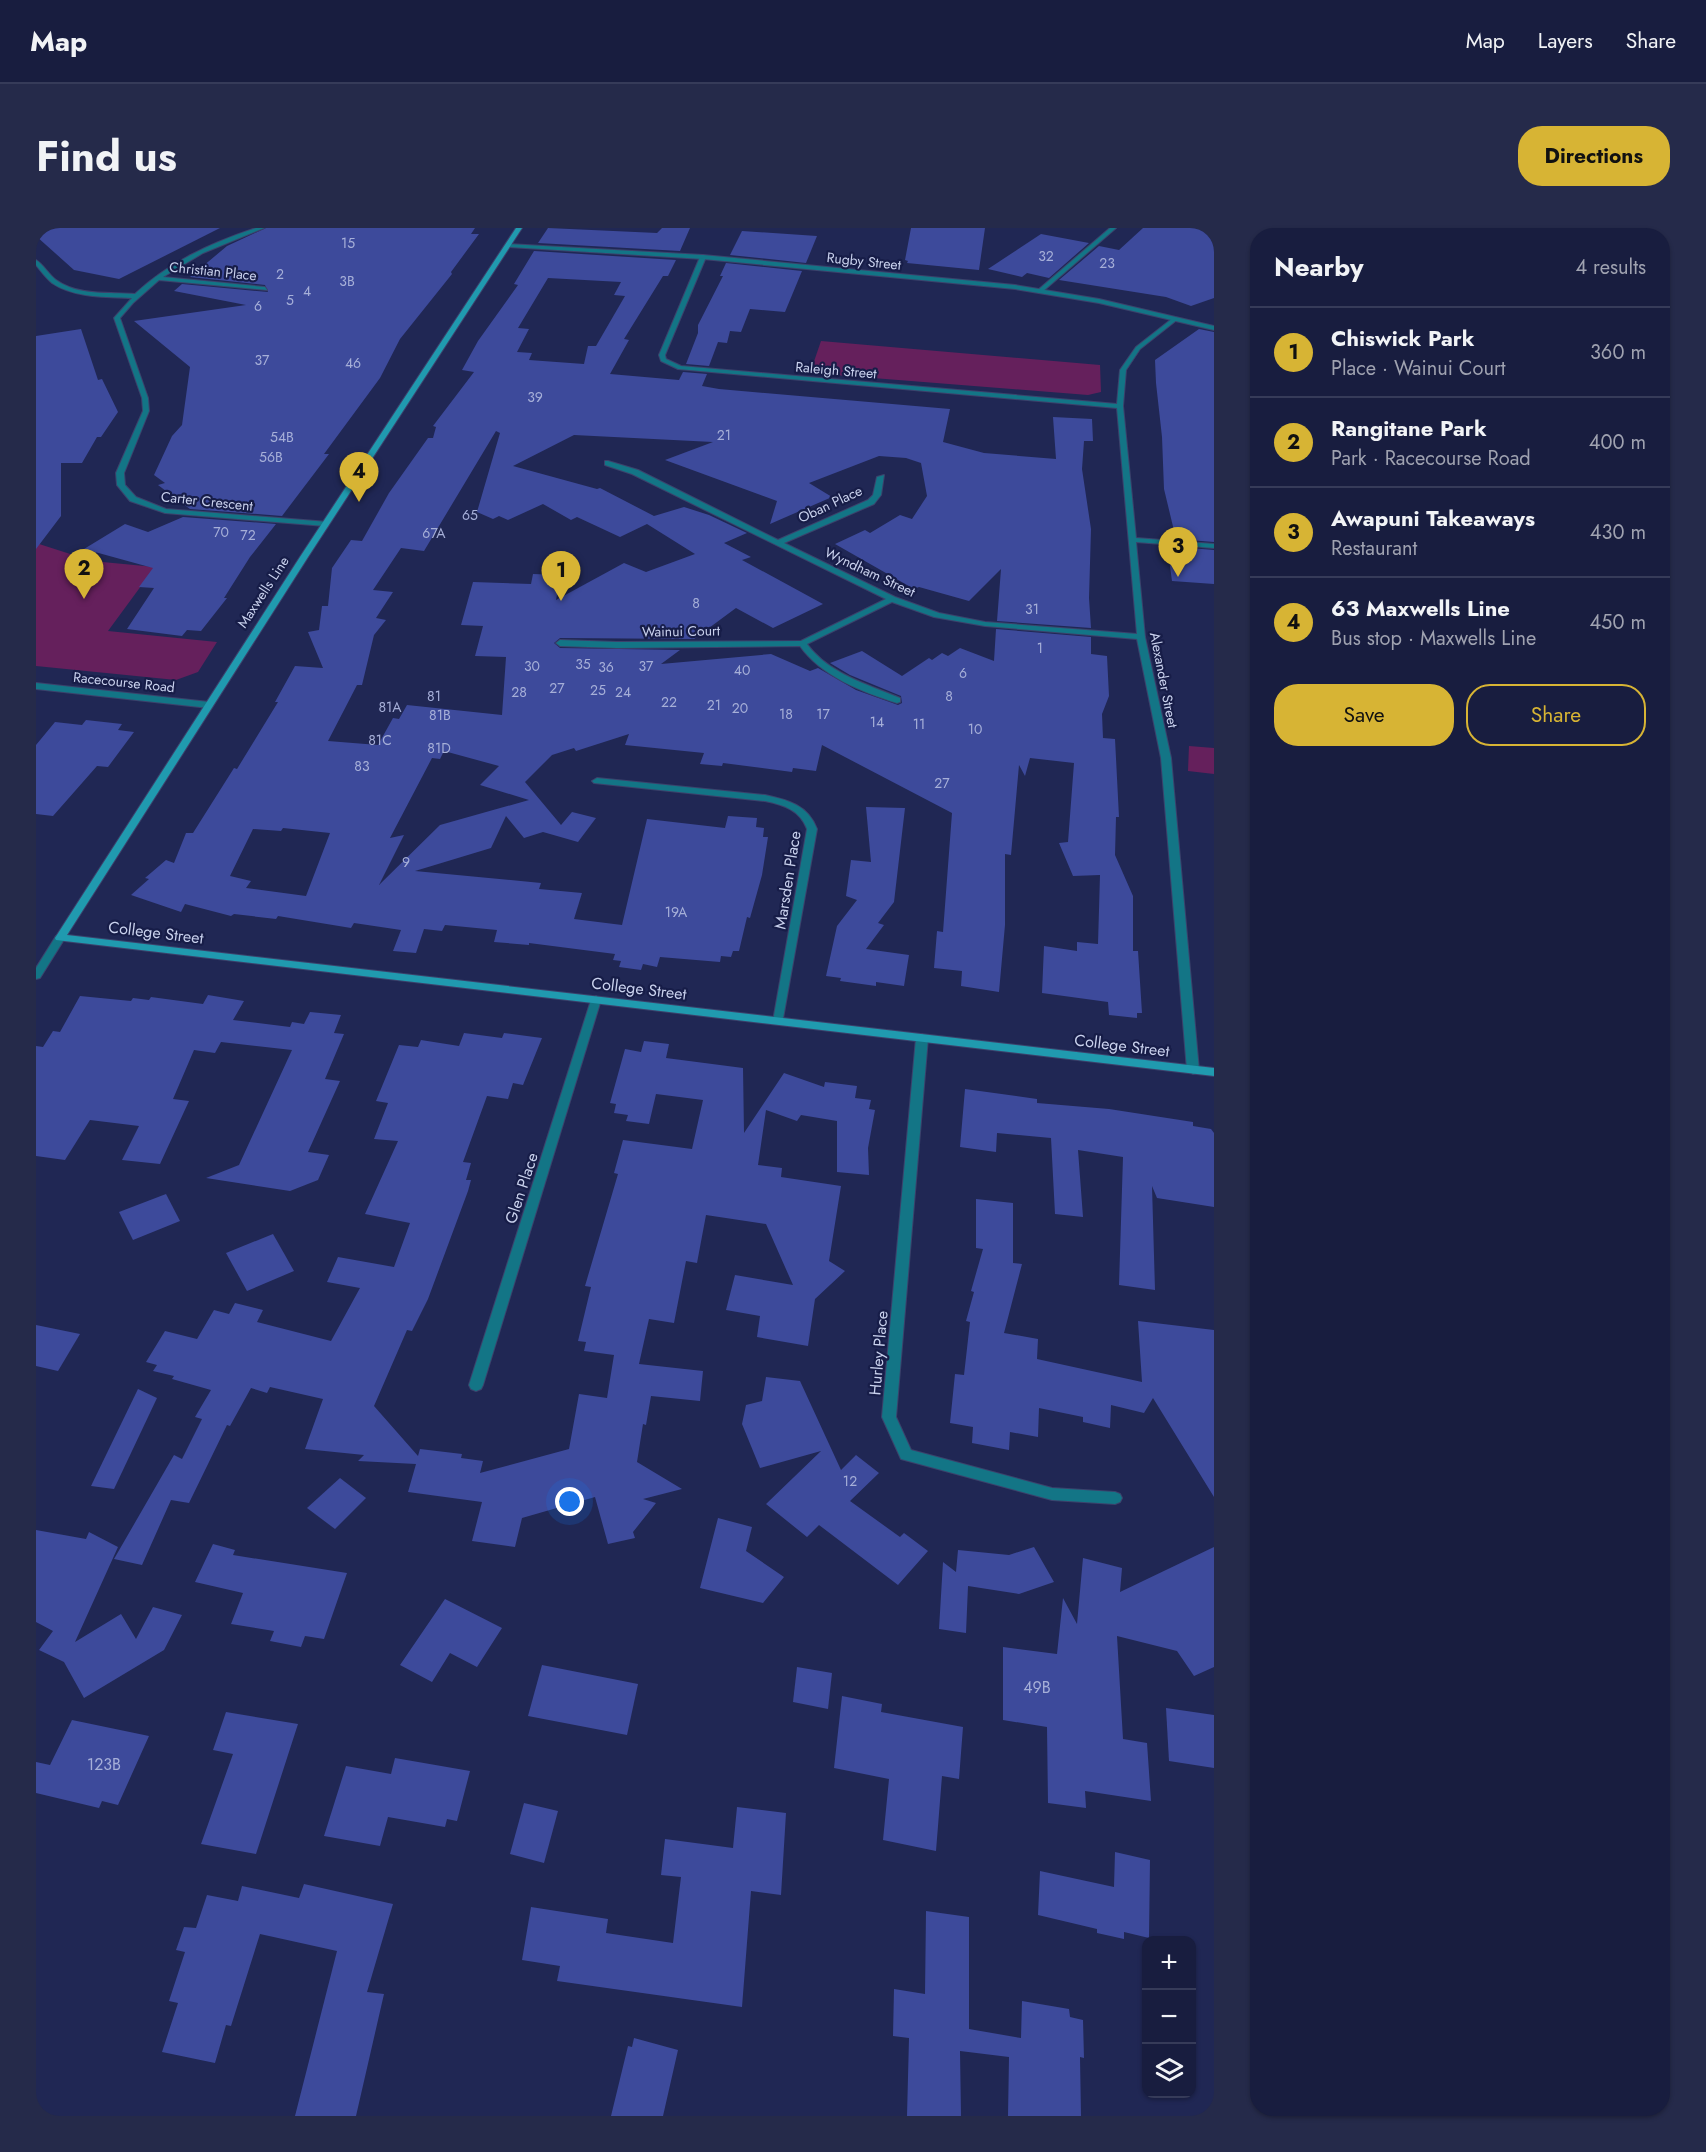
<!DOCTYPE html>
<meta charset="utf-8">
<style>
:root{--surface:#181d3f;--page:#252a4a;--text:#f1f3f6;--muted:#9fa2b0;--line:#363b59;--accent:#d7b434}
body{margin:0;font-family:Jost,sans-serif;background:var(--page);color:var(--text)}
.controls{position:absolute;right:18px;bottom:18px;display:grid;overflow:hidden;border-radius:12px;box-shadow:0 2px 4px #0004}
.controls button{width:54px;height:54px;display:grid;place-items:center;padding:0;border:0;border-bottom:2px solid var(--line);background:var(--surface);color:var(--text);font:30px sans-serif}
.you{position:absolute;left:534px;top:1274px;width:21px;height:21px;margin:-15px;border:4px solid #fff;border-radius:50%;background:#1a73e8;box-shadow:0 0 0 9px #1a73e833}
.badge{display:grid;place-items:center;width:39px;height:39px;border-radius:50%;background:var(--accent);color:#111;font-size:20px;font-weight:700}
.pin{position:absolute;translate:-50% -50px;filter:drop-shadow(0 2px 3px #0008)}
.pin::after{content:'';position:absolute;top:32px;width:21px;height:18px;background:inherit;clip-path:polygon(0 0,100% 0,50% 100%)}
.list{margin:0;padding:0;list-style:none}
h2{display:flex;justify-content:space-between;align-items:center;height:78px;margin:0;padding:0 24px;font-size:26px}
h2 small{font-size:20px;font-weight:400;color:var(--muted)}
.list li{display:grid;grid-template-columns:39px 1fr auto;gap:18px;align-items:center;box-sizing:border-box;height:90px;padding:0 24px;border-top:2px solid var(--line)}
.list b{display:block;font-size:22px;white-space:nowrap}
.list p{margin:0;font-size:20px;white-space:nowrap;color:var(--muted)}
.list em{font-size:20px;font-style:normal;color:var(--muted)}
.actions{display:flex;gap:12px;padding:18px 24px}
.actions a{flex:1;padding:14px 0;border:2px solid var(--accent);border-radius:24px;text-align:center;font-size:21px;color:var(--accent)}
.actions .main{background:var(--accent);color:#111}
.icon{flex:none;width:33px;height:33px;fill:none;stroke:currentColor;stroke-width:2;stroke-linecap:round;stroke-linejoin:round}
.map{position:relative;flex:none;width:1178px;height:1888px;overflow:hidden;border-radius:24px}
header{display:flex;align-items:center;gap:36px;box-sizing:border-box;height:84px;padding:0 30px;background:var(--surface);border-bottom:2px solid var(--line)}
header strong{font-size:28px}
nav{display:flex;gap:33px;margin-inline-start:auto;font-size:21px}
.intro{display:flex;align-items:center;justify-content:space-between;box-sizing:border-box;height:144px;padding:0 36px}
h1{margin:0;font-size:42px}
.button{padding:15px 27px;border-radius:24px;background:var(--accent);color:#111;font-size:21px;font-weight:700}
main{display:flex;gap:36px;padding:0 36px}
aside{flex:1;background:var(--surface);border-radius:24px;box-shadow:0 2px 4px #0004}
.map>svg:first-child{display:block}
.green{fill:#65205c}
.building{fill:#3d4a9b;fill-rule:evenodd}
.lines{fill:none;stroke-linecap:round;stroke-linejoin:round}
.minor-casing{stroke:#3b426c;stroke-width:2}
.tertiary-casing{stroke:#3b426c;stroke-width:2}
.secondary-casing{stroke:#3b426c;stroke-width:2}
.minor{fill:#137586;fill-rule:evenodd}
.tertiary{fill:#137586;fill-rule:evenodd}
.secondary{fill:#209aaf;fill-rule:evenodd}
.labels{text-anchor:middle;stroke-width:4.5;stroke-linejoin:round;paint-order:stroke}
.number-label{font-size:14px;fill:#a6afd8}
.far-street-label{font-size:14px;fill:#c9d1ed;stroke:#171d48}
.street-label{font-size:16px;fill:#c9d1ed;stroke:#171d48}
.near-number-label{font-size:16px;fill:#a6afd8}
</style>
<header>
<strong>Map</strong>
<nav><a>Map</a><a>Layers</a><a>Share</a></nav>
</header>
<div class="intro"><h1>Find us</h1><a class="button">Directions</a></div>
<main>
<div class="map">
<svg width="1178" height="1888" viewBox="0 0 1178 1888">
<rect width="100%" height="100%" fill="#202754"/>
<!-- green -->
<g class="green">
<polygon points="785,113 1064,137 1065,164 1052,167 774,145"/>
<polygon points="0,315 56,333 119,339 72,403 181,414 162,444 140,452 0,438"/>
<polygon points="1153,518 1178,520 1178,546 1152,543"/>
</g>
<!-- building -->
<g class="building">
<polygon points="0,0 184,0 83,51 38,42 0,8"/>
<polygon points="230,0 439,0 435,6 443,6 415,44 416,46 364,111 344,150 288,226 293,226 246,288 154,281 122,257 129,255 118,247 136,208 146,197 154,139 98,93 210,77 138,63 146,56 232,64 229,57 154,49 191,18"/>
<polygon points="512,0 621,5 626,0 654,0 644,23 502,15"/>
<polygon points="875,0 949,0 943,42 871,35 872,33 869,32"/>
<polygon points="1107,0 1169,0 1171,6 1178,7 1178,70 1155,78 1130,69 1023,52 1063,18 1083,22"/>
<polygon points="706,3 781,8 770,35 694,27"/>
<polygon points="1005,6 1053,15 1013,50 991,45 986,49 952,41"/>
<path d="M 498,23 L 640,32 L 632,48 L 627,48 L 588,111 L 593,112 L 574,146 L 643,152 L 647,144 L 671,146 L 666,158 L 683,161 L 914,181 L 907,214 L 948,225 L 1020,231 L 1017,189 L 1056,191 L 1057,213 L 1048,213 L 1046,241 L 1055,301 L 1053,370 L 1055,400 L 961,393 L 965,341 L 933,373 L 883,359 L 878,361 L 799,316 L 829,302 L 834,305 L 864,287 L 876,291 L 891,268 L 885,235 L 870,230 L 843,228 L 773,255 L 796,269 L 734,296 L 741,273 L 629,232 L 677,214 L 538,207 L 477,238 L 561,261 L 564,260 L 618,288 L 648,279 L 673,287 L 711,305 L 688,315 L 715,329 L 706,332 L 787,376 L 737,400 L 700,380 L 658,411 L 524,410 L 518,415 L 524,420 L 644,422 L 625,436 L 735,426 L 774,443 L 782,440 L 820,462 L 862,477 L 866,475 L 865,468 L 814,447 L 794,435 L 826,423 L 866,448 L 893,430 L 896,432 L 906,425 L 912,428 L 924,420 L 958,433 L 960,401 L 1055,409 L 1055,426 L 1071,428 L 1073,468 L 1066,486 L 1067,510 L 1079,511 L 1083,589 L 1080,589 L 1079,627 L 1097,668 L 1097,723 L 1102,723 L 1106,785 L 1101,785 L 1101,790 L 1073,787 L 1072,774 L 1006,765 L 1008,718 L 1041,723 L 1041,714 L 1062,716 L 1064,647 L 1037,648 L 1023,615 L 1032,614 L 1038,535 L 994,530 L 989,548 L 983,537 L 975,627 L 969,626 L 969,697 L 963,764 L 925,758 L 926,743 L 898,740 L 901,703 L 907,704 L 916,585 L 786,517 L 780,543 L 757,540 L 756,544 L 687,535 L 686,538 L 664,536 L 668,525 L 589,517 L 593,506 L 540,523 L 538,520 L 516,527 L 489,554 L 525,597 L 536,584 L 560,590 L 542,614 L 507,604 L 488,610 L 470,588 L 455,620 L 379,643 L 505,655 L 503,661 L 546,665 L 538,691 L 586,697 L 611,591 L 689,600 L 692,588 L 721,590 L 720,599 L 728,600 L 727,609 L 732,609 L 726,647 L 714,690 L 711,689 L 703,723 L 697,723 L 695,729 L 685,728 L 684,734 L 624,729 L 621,739 L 607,736 L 605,742 L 583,739 L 585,733 L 577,732 L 579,726 L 493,715 L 493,717 L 458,714 L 461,702 L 409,697 L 406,703 L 388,701 L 380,725 L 357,723 L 365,702 L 318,695 L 315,700 L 242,688 L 240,691 L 198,686 L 195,688 L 149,676 L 145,684 L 95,667 L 113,651 L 109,650 L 130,632 L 138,635 L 150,605 L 157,605 L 198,540 L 201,541 L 242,474 L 239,474 L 259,438 L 287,440 L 272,404 L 283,402 L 286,378 L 292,378 L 296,340 L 315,312 L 326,313 L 353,265 L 392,210 L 397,210 L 400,199 L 397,198 L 438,144 L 426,142 L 442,113 L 482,57 L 478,56 ZM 512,50 L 585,54 L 578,67 L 589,68 L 560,118 L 552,118 L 548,136 L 493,132 L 496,125 L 481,124 L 493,101 L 482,100 ZM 460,203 L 464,205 L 441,284 L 457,291 L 463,288 L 472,292 L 507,276 L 535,292 L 541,289 L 584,309 L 611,296 L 659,326 L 610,344 L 588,335 L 520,372 L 525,347 L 497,346 L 495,356 L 437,354 L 425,397 L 447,398 L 439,428 L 470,429 L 466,487 L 371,477 L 363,491 L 357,490 L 342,517 L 292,513 L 321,457 L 326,457 L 338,407 L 350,392 L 340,390 L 357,364 L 337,362 L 365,320 L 388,323 ZM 408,523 L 463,538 L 444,557 L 493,572 L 404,597 L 343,657 L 368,607 L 354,610 L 396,530 L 404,531 ZM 247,600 L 294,605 L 270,668 L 210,660 L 215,653 L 194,648 L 217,601 L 245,603 Z"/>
<polygon points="690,35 766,43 749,84 714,81 705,104 694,103 691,115 682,114 673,138 650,136 662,105 662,97 687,48 684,48"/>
<polygon points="45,101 62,152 66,151 82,184 65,209 61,209 46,235 25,235 25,288 0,321 0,108"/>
<polygon points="1163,101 1178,104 1178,314 1140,311 1128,261 1126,209 1120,155 1119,132"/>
<polygon points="147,289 240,296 214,329 188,370 191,370 165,403 151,402 146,408 91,401 118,360 103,359 117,340 48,321 89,296 112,304"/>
<polygon points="1142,319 1178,322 1178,356 1136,353 1133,331 1144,331"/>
<polygon points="50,492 86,496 82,502 98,504 72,539 61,538 17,588 0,586 0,517 19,494 46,497"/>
<polygon points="830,579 869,580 858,674 842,695 848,697 830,721 873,727 868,758 840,754 840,758 804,753 805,750 790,748 801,698 821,672 810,668 815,632 835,634"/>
<polygon points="172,767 208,773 197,792 254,799 256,794 268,796 274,784 305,787 298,805 308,806 289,851 304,853 272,924 293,927 282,952 254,963 170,950 203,937 256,822 185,814 179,825 158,822 137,871 153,873 124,936 86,932 103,898 54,892 29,932 0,928 0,818 7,819 17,803 24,804 44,768 95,773 97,770 113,772 115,769 167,776"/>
<polygon points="428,805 466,810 468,805 506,810 487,857 477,855 472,871 451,868 427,934 435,935 430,952 435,952 432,963 392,1071 376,1103 371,1102 338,1178 382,1228 384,1221 426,1226 425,1230 447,1233 444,1245 533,1221 543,1166 571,1170 578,1127 548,1123 550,1114 542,1113 555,1059 549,1058 582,946 578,945 587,912 656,921 667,872 620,866 613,896 590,893 592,887 578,885 580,876 574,875 589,821 605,824 608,813 633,816 630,830 707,840 708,905 748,845 788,859 789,854 821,858 819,870 835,872 833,881 839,882 832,920 833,947 801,944 801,893 765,887 761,893 730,882 722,937 746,940 745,949 805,958 793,1033 809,1043 779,1071 772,1118 721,1109 724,1088 690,1082 699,1047 757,1057 730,996 670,987 661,1035 650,1033 638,1095 613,1091 603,1136 667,1143 664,1173 615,1168 610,1197 607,1196 601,1234 646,1261 607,1271 620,1275 597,1304 599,1310 572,1316 559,1269 486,1290 479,1319 436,1313 446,1274 372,1264 380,1236 322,1233 328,1227 269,1221 287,1171 234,1159 231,1165 215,1160 194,1198 191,1197 153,1275 135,1272 106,1337 78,1331 138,1227 146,1231 166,1191 159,1189 175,1162 136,1151 138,1148 117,1143 121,1137 110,1134 129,1103 161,1111 178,1082 193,1086 199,1075 227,1082 221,1094 295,1113 324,1060 291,1054 302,1029 358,1039 374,995 329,986 362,913 338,911 352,875 340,873 363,817 382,819 385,812 423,818"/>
<polygon points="929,861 1001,871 1001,875 1073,881 1157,894 1157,898 1175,901 1178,905 1178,979 1121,970 1116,958 1119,1062 1083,1057 1087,929 1042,922 1047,989 1019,986 1015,910 961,905 960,924 924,919"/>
<polygon points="130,966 144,993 97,1012 83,984"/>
<polygon points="940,971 977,975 977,1035 986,1036 968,1105 1002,1111 1001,1131 1106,1154 1102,1093 1178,1102 1178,1269 1117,1170 1108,1185 1075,1177 1074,1200 1047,1194 1047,1189 1003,1180 1002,1209 974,1204 973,1222 936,1215 937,1199 914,1195 919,1146 928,1147 934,1094 930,1093 938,1064 935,1063 947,1021 940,1020"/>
<polygon points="237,1006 258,1043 211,1063 190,1025"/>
<polygon points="0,1097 44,1106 22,1143 0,1138"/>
<polygon points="730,1149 764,1153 805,1242 820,1227 843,1245 814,1273 864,1309 868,1305 892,1323 862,1357 783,1297 771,1309 730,1276 785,1223 724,1240 706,1196 710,1177 726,1173"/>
<polygon points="102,1161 121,1170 78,1261 55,1258"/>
<polygon points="304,1250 330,1270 299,1301 271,1280"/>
<polygon points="682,1290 716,1299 710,1323 748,1349 727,1375 664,1360"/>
<polygon points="0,1302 50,1311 53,1304 82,1319 39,1414 85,1386 100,1411 117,1379 146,1387 128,1422 48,1470 28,1434 3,1422 17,1403 0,1394"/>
<polygon points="177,1316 199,1322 197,1327 311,1345 288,1411 269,1408 265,1419 234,1413 238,1403 195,1396 207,1365 159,1354"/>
<polygon points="998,1319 1018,1354 983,1366 932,1358 930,1405 903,1401 907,1334 920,1344 922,1322 973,1327"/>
<polygon points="1178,1319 1178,1439 1158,1448 1141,1423 1081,1408 1087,1511 1111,1515 1115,1573 1049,1563 1050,1580 1012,1575 1011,1499 967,1492 967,1419 1021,1426 1027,1370 1041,1396 1047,1330 1086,1340 1084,1364"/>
<polygon points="409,1371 466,1400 441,1439 414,1425 396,1454 364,1437"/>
<polygon points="506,1437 602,1456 591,1507 492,1488"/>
<polygon points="761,1439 796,1445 792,1481 757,1474"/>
<polygon points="806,1468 846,1476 845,1484 927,1499 923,1551 906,1548 900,1623 847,1612 853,1551 798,1540"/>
<polygon points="1130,1480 1178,1487 1178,1540 1133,1533"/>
<polygon points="190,1484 262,1496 220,1626 165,1616 197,1526 177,1522"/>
<polygon points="36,1492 113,1508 82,1577 66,1573 63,1580 0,1565 0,1534 14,1537"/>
<polygon points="359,1530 434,1543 421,1593 411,1591 409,1599 352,1589 344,1618 288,1608 310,1538 355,1546"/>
<polygon points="488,1575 522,1583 508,1635 474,1626"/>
<polygon points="701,1579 750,1585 745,1667 715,1663 706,1779 521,1753 524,1738 486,1732 495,1679 572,1691 570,1705 637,1715 645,1649 625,1647 629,1611 697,1620"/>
<polygon points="1079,1624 1114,1632 1113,1710 1088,1704 1088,1711 1061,1705 1061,1701 1002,1687 1004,1643 1078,1659"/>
<polygon points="268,1656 357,1676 331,1764 348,1766 320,1888 259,1888 301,1723 224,1706 195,1798 190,1797 179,1835 126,1824 142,1775 133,1773 149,1724 140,1722 148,1699 160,1700 171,1667 202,1673 206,1658 263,1670"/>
<polygon points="890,1683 933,1689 933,1801 985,1810 986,1773 1033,1781 1034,1789 1047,1792 1048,1830 1044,1829 1045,1888 972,1888 973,1829 924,1823 925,1888 871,1888 873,1810 857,1808 858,1761 889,1766"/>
<polygon points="598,1810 642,1822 627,1888 575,1888 592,1818 596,1819"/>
</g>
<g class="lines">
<!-- minor casing -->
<g class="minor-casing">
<g id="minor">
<path d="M 220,0 L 228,0 L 167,25 L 127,49 L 229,59 L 231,62 L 123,52 L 97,75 L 84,90 L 112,170 L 113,183 L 88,245 L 89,257 L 100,269 L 130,281 L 292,294 L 292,298 L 289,298 L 129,285 L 94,273 L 81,257 L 80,245 L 107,183 L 106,170 L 78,90 L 96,70 C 70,69 38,70 16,55 C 10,50 5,43 0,37 L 0,32 C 8,37 12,46 20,52 C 42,68 73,64 99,66 C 133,34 175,15 220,0 Z"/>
<polygon points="1074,0 1080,0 1006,64 1002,64 1002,62"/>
<path d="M 667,27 L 670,29 L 629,127 L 630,131 L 645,138 L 1081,176 L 1084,142 L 1100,119 L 1137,90 L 1142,91 L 1104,121 L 1090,142 L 1087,178 L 1100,310 L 1178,316 L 1178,320 L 1100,314 L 1109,409 L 1135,530 L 1163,842 L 1161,845 L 1157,846 L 1151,842 L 1125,530 L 1101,411 L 949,398 L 898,389 L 856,374 L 771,416 C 793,446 831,456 864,470 L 864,474 L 861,475 C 826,464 785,448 764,418 L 581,420 L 524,418 L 520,415 L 524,412 L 581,414 L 765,413 L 850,371 L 596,246 L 569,237 L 569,233 L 572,233 L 602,242 L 742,312 L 832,272 L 837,267 L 841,249 L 848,247 L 845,267 L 838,276 L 748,315 L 859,369 L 903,385 L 949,394 L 1101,406 L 1081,180 L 642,141 L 625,133 L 623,127 L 664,29 Z"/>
<polygon points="0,455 173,474 177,477 173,480 0,461"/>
<path d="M 561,550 L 729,567 C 752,572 772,577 781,601 L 746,796 L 738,796 L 737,793 L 771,601 C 764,582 748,577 729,573 L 558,555 L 556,553 Z"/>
<polygon points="560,768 565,772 447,1157 445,1161 440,1163 435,1161 433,1157 555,772"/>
<polygon points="886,806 892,810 860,1189 875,1222 1016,1260 1079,1264 1084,1266 1086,1270 1084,1274 1079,1276 1016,1272 865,1231 846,1189 880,810"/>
</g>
</g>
<!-- tertiary casing -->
<g class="tertiary-casing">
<g id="tertiary">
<polygon points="471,16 667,27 979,57 1063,71 1178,98 1178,102 1063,75 979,61 667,31 473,19"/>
<polygon points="24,707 29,710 4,750 0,751 0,740 20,708"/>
</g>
</g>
<!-- secondary casing -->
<g class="secondary-casing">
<polygon id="secondary" points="480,0 486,0 272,329 31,707 1178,840 1178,848 20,712 19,710 264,329"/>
</g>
<!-- minor -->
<use href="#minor" class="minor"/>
<!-- tertiary -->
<use href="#tertiary" class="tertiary"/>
<!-- secondary -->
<use href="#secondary" class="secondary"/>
</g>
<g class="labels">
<!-- number labels -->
<g class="number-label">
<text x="312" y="20">15</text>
<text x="1010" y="33">32</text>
<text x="1071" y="40">23</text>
<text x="244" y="51">2</text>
<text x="311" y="58">3B</text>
<text x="271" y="68">4</text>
<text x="254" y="77">5</text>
<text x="222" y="83">6</text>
<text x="226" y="137">37</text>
<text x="317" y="140">46</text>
<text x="499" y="174">39</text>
<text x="688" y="212">21</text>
<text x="246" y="214">54B</text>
<text x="235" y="234">56B</text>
<text x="434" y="292">65</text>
<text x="185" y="309">70</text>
<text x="398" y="310">67A</text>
<text x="212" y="312">72</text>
<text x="660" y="380">8</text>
<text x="996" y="386">31</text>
<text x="1004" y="425">1</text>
<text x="547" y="441">35</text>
<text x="496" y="443">30</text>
<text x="610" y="443">37</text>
<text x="570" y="444">36</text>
<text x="706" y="447">40</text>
<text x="927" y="450">6</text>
<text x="521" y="465">27</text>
<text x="562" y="467">25</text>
<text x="483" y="469">28</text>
<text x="587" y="469">24</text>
<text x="398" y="473">81</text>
<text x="913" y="473">8</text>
<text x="633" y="479">22</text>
<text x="678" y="482">21</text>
<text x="354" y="484">81A</text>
<text x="704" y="485">20</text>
<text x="750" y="491">18</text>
<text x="787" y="491">17</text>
<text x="404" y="492">81B</text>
<text x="841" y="499">14</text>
<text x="883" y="501">11</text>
<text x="939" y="506">10</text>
<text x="344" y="517">81C</text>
<text x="403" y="525">81D</text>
<text x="326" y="543">83</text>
<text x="906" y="560">27</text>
<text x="370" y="639">9</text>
<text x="640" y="689">19A</text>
<text x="814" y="1258">12</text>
</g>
<!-- far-street labels -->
<g class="far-street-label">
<text transform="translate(828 33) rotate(6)" y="5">Rugby Street</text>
<text transform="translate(177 43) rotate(6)" y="5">Christian Place</text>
<text transform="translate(800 142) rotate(5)" y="5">Raleigh Street</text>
<text transform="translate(171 273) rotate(6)" y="5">Carter Crescent</text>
<text transform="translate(794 276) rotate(-25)" y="5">Oban Place</text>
<text transform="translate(834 344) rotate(25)" y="5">Wyndham Street</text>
<text transform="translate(227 364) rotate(-57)" y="5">Maxwells Line</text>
<text transform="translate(645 403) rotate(-1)" y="5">Wainui Court</text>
<text transform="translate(1128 452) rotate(79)" y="5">Alexander Street</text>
<text transform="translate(88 454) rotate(6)" y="5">Racecourse Road</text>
</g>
<!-- street labels -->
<g class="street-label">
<text transform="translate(751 652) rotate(-81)" y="6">Marsden Place</text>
<text transform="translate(120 704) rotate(7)" y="6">College Street</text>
<text transform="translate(603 760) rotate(7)" y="6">College Street</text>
<text transform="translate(1086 817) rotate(7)" y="6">College Street</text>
<text transform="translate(485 960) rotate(-72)" y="6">Glen Place</text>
<text transform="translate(842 1125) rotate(-85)" y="6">Hurley Place</text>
</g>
<!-- near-number labels -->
<g class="near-number-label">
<text x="1001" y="1465">49B</text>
<text x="68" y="1542">123B</text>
</g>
</g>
</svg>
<div class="controls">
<button>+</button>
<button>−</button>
<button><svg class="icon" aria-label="layers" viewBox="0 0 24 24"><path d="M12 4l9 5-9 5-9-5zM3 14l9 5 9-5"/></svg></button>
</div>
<div class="you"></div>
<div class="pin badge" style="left:525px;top:373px">1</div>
<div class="pin badge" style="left:48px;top:371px">2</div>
<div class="pin badge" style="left:1142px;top:349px">3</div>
<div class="pin badge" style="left:323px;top:274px">4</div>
</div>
<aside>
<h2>Nearby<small>4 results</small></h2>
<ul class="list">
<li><span class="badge">1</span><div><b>Chiswick Park</b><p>Place · Wainui Court</p></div><em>360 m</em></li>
<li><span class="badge">2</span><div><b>Rangitane Park</b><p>Park · Racecourse Road</p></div><em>400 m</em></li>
<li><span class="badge">3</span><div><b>Awapuni Takeaways</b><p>Restaurant</p></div><em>430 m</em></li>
<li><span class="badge">4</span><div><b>63 Maxwells Line</b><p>Bus stop · Maxwells Line</p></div><em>450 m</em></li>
</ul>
<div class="actions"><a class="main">Save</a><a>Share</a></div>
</aside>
</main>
